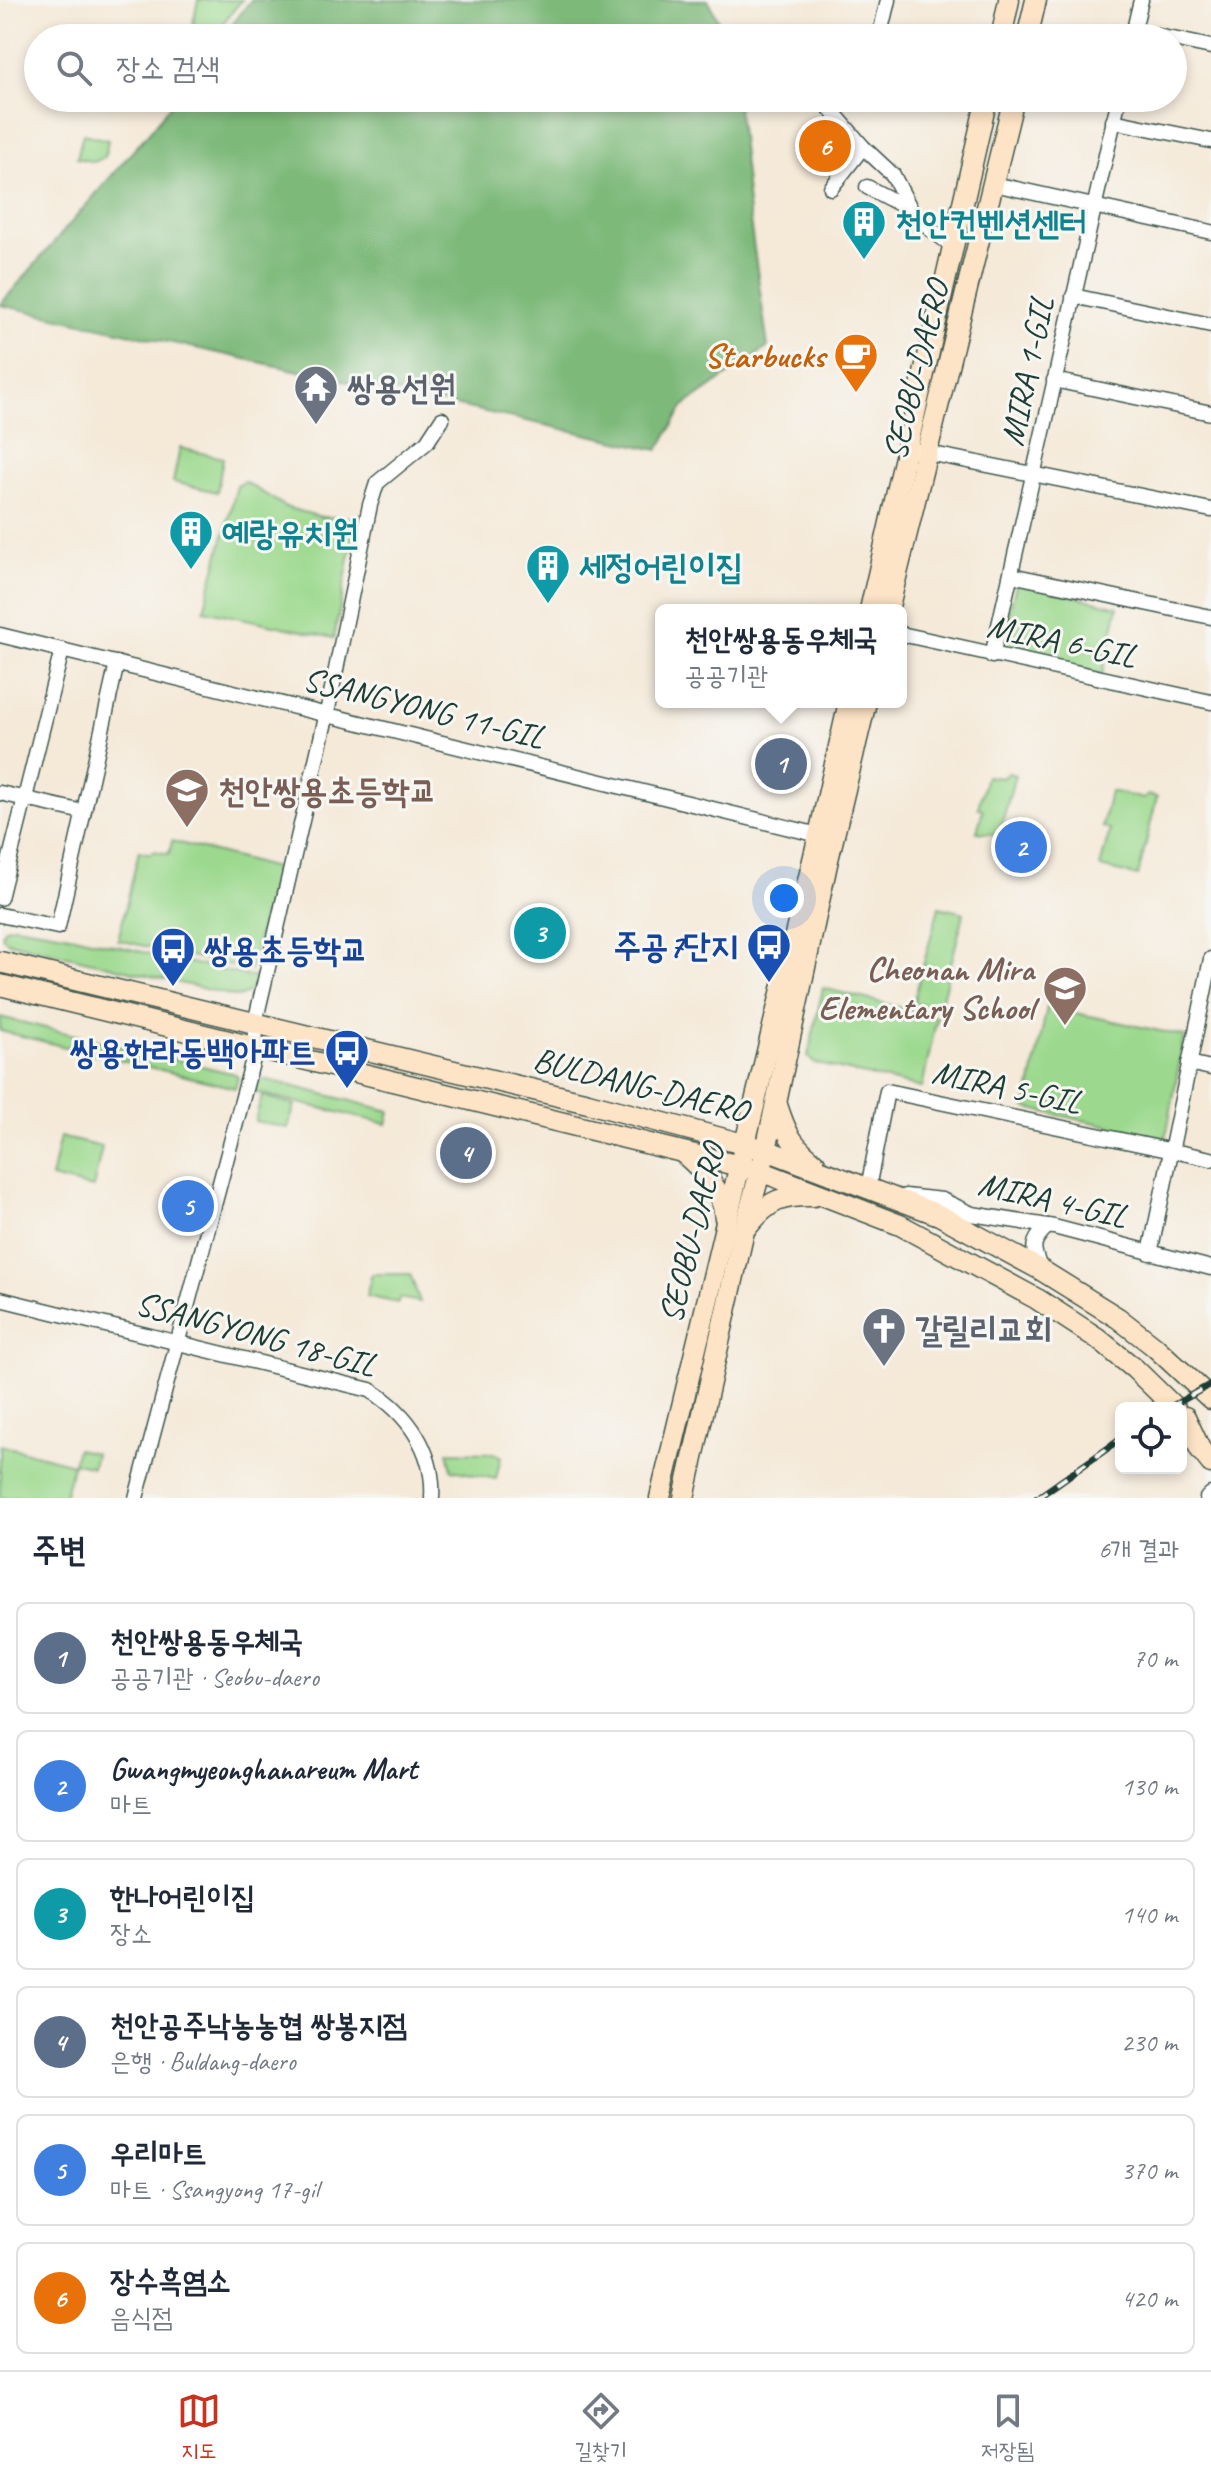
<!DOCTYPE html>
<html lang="ko">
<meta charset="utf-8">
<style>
:root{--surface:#fff;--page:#f6f6f7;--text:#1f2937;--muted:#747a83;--line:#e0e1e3;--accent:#c8321e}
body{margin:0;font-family:Caveat,"Poor Story",sans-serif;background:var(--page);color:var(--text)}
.controls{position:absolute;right:24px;bottom:24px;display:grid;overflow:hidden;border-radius:12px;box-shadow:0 4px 12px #0003}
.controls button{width:72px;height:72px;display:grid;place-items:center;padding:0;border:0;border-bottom:2px solid var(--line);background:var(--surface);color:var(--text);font:40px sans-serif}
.you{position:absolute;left:784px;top:898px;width:28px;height:28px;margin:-20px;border:6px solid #fff;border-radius:50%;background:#1a73e8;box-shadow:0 0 0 12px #1a73e833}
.badge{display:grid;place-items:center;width:52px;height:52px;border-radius:50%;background:var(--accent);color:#fff;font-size:26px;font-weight:700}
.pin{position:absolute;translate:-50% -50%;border:4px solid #fff;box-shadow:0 2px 8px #0006}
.popup{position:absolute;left:655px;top:604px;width:252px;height:104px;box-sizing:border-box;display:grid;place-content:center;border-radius:12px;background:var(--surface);filter:drop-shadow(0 2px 6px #0005);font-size:26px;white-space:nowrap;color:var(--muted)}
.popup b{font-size:30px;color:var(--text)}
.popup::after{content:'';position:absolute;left:50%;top:100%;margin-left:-16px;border:16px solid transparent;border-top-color:var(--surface)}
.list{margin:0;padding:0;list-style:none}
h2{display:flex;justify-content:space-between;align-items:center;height:104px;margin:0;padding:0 32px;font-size:34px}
h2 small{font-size:26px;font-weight:400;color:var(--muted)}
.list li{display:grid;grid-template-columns:52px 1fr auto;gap:24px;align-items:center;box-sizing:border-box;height:112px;margin:0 16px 16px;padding:0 16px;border:2px solid var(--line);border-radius:12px}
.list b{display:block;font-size:30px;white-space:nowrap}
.list p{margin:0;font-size:26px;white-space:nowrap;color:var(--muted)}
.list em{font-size:26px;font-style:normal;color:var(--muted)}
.icon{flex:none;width:44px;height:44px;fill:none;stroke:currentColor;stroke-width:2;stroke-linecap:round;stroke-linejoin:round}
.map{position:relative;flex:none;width:1211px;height:1498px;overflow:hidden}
.search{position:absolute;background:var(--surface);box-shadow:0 4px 12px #0003;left:24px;right:24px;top:24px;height:88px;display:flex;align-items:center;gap:20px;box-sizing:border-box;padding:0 28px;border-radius:44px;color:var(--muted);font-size:30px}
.sheet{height:872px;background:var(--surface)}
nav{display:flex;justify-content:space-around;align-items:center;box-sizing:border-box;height:112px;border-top:2px solid var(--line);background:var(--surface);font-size:22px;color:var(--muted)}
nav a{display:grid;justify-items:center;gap:4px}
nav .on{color:var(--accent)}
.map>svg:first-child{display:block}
.green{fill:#9cd98e;stroke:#5e8b61;stroke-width:2}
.forest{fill:#7db979;stroke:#4e7b56;stroke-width:2}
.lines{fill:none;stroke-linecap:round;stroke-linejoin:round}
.street-casing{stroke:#3f574d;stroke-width:17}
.secondary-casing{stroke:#3f574d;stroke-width:23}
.street{stroke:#fff;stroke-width:14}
.secondary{stroke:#fee4c6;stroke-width:20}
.rail-casing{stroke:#1f3d34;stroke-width:7}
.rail{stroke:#f6f6f2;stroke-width:4;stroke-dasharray:12;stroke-linecap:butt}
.labels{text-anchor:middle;stroke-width:6;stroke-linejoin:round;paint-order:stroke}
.culture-label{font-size:34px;font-weight:bold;fill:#0d838f;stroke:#f6f6f2;text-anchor:start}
.food-label{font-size:34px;font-weight:bold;fill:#c56008;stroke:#f6f6f2;text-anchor:end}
.street-label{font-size:34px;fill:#1f3d34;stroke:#f6f6f2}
.worship-label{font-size:34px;font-weight:bold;fill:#5b616d;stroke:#f6f6f2;text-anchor:start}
.education-label{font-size:34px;font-weight:bold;fill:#785e54;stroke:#f6f6f2;text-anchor:start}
.transit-label{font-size:34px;font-weight:bold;fill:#164399;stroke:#f6f6f2;text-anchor:end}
</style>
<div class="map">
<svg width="1211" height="1498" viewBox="0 0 1211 1498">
<rect width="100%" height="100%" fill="#f6f6f2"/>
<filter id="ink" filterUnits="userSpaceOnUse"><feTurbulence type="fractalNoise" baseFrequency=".0125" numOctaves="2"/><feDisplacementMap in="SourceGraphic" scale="16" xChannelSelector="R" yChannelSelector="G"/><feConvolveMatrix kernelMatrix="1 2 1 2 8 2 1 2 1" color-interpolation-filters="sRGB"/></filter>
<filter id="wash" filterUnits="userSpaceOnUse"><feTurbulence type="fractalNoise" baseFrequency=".006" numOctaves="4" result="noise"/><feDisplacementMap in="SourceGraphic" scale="32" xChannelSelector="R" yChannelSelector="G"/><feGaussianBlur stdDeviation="1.8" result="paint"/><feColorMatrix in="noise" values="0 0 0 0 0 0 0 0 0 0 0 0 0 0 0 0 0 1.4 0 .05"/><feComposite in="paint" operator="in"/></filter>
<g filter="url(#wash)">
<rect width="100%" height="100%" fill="#f5e9d8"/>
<!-- green -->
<g class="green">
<polygon points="198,0 242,0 211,37 193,23"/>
<polygon points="83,134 108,140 105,157 94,162 77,158"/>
<polygon points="180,448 223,458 217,492 173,482"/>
<polygon points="245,482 288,508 322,517 357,517 334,638 204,610 237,486"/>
<polygon points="1021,583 1118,607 1102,675 1003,652 1000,648 1016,585"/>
<polygon points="1008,773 1015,775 999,835 977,832 983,809 978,808 986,776 1002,778"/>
<polygon points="1110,791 1144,799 1148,795 1157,797 1138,876 1100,867 1110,830 1102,827"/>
<polygon points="172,841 275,868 250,970 118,940 139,851 152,854 153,851 169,854"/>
<polygon points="939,907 964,913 939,1010 913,1003"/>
<polygon points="15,926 65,934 256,978 251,992 238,997 9,942 3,938 2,934 5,928"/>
<polygon points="823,988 937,1017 922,1088 814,1063 808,1057"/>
<polygon points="1047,1007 1184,1036 1166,1138 1026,1108"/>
<polygon points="0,1017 235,1074 238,1078 235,1088 0,1031"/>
<polygon points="264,1079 390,1111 387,1124 254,1092 257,1084"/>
<polygon points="262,1096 295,1105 288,1128 255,1121"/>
<polygon points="60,1137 102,1147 93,1188 51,1178"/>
<polygon points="372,1274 410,1274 420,1302 399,1298 398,1303 366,1296"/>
<polygon points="0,1445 73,1464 64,1498 0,1498"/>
<polygon points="77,1449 95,1453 92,1467 73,1462"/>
<polygon points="448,1452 494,1453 501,1456 496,1479 452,1470"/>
</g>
<!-- forest -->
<g class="forest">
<polygon points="251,0 708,0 727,38 222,38"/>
<polygon points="176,98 737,98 749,214 768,347 684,406 658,450 0,305 151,130"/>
</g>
</g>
<g filter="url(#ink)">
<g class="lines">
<!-- street casing -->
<g class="street-casing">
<g id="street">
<polyline points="1134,31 1167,38"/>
<polyline points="879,38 888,0"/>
<polyline points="1132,38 1141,0"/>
<polyline points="1173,39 1211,47"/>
<polyline points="832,98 828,106 863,147 893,175 911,210 930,229 953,246"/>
<polyline points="1113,121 1211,141"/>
<polyline points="994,184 1211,232"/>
<polyline points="867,187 911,210"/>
<polyline points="831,188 863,147"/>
<polyline points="1073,296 1211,325"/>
<polyline points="1054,380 1211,413"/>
<polyline points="918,451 1211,510"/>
<polyline points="1011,575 1211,617"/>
<polyline points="901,634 1211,702"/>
<polyline points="0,635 827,837"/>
<polyline points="992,656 1119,98"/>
<polyline points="0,793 83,812"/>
<polyline points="0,898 62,650"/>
<polyline points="0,915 58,927 117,663"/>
<polyline points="1189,1063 1211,1068"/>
<polyline points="868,1188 887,1091 1211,1159"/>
<polyline points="905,1196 942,1200 972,1214 1054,1227 1211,1268"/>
<polyline points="1150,1253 1211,959"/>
<path d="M 1041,1270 C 1032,1249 1030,1242 1048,1226"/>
<path d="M 0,1299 L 370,1390 C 408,1413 435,1452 432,1498"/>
<polyline points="136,1498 256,1048 255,1023 327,713 370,505 377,483 427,442 442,419"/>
<polyline points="1207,1498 1211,1494"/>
</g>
</g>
<!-- secondary casing -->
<g class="secondary-casing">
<g id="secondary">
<polyline points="1001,38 1009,0"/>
<polyline points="1027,38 1036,0"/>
<polyline points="870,610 987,98"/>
<polyline points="888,610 1014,98"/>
<polyline points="0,962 588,1103 766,1150 939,1215 1041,1270 1118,1318 1154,1346 1211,1399"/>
<polyline points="0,985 760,1171 900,1225 1037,1299 1097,1338 1135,1369 1175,1408"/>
<path d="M 777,1105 C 786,1133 791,1144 815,1163"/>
<path d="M 683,1153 C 703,1170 723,1190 725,1218"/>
<path d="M 749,1225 C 769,1200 783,1195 814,1196"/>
<polyline points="1185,1417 1200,1449 1211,1463"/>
<polyline points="660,1498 819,835 849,702"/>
<polyline points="684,1498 744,1231 766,1150 827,864 866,702"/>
</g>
</g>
<!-- street -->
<use href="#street" class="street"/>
<!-- secondary -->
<use href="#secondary" class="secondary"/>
<!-- rail casing -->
<g class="rail-casing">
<g id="rail">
<polyline points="1169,1408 1211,1384"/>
<polyline points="1037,1498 1121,1439"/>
</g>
</g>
<!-- rail -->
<use href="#rail" class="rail"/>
</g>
</g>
<!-- icons -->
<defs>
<g id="building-pin" transform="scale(2.3)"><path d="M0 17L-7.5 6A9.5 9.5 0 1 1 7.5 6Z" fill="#0f9aa8" stroke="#f6f6f2"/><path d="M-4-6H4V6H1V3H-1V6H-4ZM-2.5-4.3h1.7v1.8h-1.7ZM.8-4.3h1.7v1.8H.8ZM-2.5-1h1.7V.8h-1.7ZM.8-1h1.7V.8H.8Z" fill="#fff"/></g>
<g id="cafe-pin" transform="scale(2.3)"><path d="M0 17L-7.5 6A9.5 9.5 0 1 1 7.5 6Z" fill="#e8710a" stroke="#f6f6f2"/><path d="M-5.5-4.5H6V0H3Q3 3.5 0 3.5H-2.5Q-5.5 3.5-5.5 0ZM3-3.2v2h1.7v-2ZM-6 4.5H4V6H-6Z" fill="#fff"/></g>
<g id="temple-pin" transform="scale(2.3)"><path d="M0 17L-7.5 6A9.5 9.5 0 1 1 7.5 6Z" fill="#6b7280" stroke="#f6f6f2"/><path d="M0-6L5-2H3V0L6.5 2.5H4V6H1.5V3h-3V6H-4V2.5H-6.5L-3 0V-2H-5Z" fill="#fff"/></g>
<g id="school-pin" transform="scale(2.3)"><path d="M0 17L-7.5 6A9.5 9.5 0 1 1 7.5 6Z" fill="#8d6e63" stroke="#f6f6f2"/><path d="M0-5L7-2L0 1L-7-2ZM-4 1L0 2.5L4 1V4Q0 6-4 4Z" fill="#fff"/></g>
<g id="bus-pin" transform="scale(2.3)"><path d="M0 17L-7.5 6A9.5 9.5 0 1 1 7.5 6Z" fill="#1a4fb4" stroke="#f6f6f2"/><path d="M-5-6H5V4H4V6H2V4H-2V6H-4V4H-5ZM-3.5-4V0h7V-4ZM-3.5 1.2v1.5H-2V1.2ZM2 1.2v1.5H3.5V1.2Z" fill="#fff"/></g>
<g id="church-pin" transform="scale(2.3)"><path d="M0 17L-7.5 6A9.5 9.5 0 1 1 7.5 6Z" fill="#6b7280" stroke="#f6f6f2"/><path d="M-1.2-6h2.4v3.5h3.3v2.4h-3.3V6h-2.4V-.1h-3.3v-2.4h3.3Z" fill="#fff"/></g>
</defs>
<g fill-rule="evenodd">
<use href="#building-pin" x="864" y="222"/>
<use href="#cafe-pin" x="856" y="355"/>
<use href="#temple-pin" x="316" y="387"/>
<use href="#building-pin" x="191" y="532"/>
<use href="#building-pin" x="548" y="566"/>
<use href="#school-pin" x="187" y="790"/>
<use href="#bus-pin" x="769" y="945"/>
<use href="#bus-pin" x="173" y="949"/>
<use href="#school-pin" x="1065" y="988"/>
<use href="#bus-pin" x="347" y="1051"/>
<use href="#church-pin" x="884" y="1329"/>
</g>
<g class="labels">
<!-- culture labels -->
<g class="culture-label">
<text x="895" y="234">천안컨벤션센터</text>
<text x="222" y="544">예랑유치원</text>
<text x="579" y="578">세정어린이집</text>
</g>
<!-- food labels -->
<g class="food-label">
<text x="825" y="367">Starbucks</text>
</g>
<!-- street labels -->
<g class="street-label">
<text transform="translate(915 370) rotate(-76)" y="12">SEOBU-DAERO</text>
<text transform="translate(1026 371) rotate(-78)" y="12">MIRA 1-GIL</text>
<text transform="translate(1062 640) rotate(12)" y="12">MIRA 6-GIL</text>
<text transform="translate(424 707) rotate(14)" y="12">SSANGYONG 11-GIL</text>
<text transform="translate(641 1084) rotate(14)" y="12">BULDANG-DAERO</text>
<text transform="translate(1007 1086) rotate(12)" y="12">MIRA 5-GIL</text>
<text transform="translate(1053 1199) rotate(13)" y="12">MIRA 4-GIL</text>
<text transform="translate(691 1233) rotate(-76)" y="12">SEOBU-DAERO</text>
<text transform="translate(256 1333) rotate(15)" y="12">SSANGYONG 18-GIL</text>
</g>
<!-- worship labels -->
<g class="worship-label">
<text x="347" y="399">쌍용선원</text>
<text x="915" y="1341">갈릴리교회</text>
</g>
<!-- education labels -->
<g class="education-label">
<text x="218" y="802">천안쌍용초등학교</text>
<text x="1034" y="980" text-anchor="end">Cheonan Mira<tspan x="1034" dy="39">Elementary School</tspan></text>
</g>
<!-- transit labels -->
<g class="transit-label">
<text x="738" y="957">주공7단지</text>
<text x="204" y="961" text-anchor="start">쌍용초등학교</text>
<text x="316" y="1063">쌍용한라동백아파트</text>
</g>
</g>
</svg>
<div class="controls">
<button><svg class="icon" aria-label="locate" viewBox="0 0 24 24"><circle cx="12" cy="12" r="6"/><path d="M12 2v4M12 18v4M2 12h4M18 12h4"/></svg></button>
</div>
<div class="you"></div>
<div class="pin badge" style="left:781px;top:764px;background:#5c6f8a">1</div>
<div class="popup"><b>천안쌍용동우체국</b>공공기관</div>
<div class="pin badge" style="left:1021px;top:847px;background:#3f7fe0">2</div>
<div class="pin badge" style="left:540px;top:933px;background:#0f9aa8">3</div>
<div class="pin badge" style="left:466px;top:1153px;background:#5c6f8a">4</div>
<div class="pin badge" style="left:188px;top:1206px;background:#3f7fe0">5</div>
<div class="pin badge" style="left:825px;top:146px;background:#e8710a">6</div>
<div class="search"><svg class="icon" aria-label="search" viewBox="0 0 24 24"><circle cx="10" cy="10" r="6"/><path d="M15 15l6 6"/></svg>장소 검색</div>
</div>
<section class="sheet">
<h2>주변<small>6개 결과</small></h2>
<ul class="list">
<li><span class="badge" style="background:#5c6f8a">1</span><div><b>천안쌍용동우체국</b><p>공공기관 · Seobu-daero</p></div><em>70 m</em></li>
<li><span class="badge" style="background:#3f7fe0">2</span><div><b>Gwangmyeonghanareum Mart</b><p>마트</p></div><em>130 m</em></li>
<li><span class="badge" style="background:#0f9aa8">3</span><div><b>한나어린이집</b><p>장소</p></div><em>140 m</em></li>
<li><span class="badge" style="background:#5c6f8a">4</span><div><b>천안공주낙농농협 쌍봉지점</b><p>은행 · Buldang-daero</p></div><em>230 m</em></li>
<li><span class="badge" style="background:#3f7fe0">5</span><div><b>우리마트</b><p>마트 · Ssangyong 17-gil</p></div><em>370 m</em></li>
<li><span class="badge" style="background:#e8710a">6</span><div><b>장수흑염소</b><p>음식점</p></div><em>420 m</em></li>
</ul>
</section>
<nav>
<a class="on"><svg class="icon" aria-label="map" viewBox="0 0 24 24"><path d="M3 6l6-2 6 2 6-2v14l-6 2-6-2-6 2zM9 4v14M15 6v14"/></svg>지도</a>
<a><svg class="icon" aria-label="directions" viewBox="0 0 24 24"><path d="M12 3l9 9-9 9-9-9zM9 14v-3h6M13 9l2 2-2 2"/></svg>길찾기</a>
<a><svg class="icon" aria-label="saved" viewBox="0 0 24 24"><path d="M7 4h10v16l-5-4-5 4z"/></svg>저장됨</a>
</nav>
